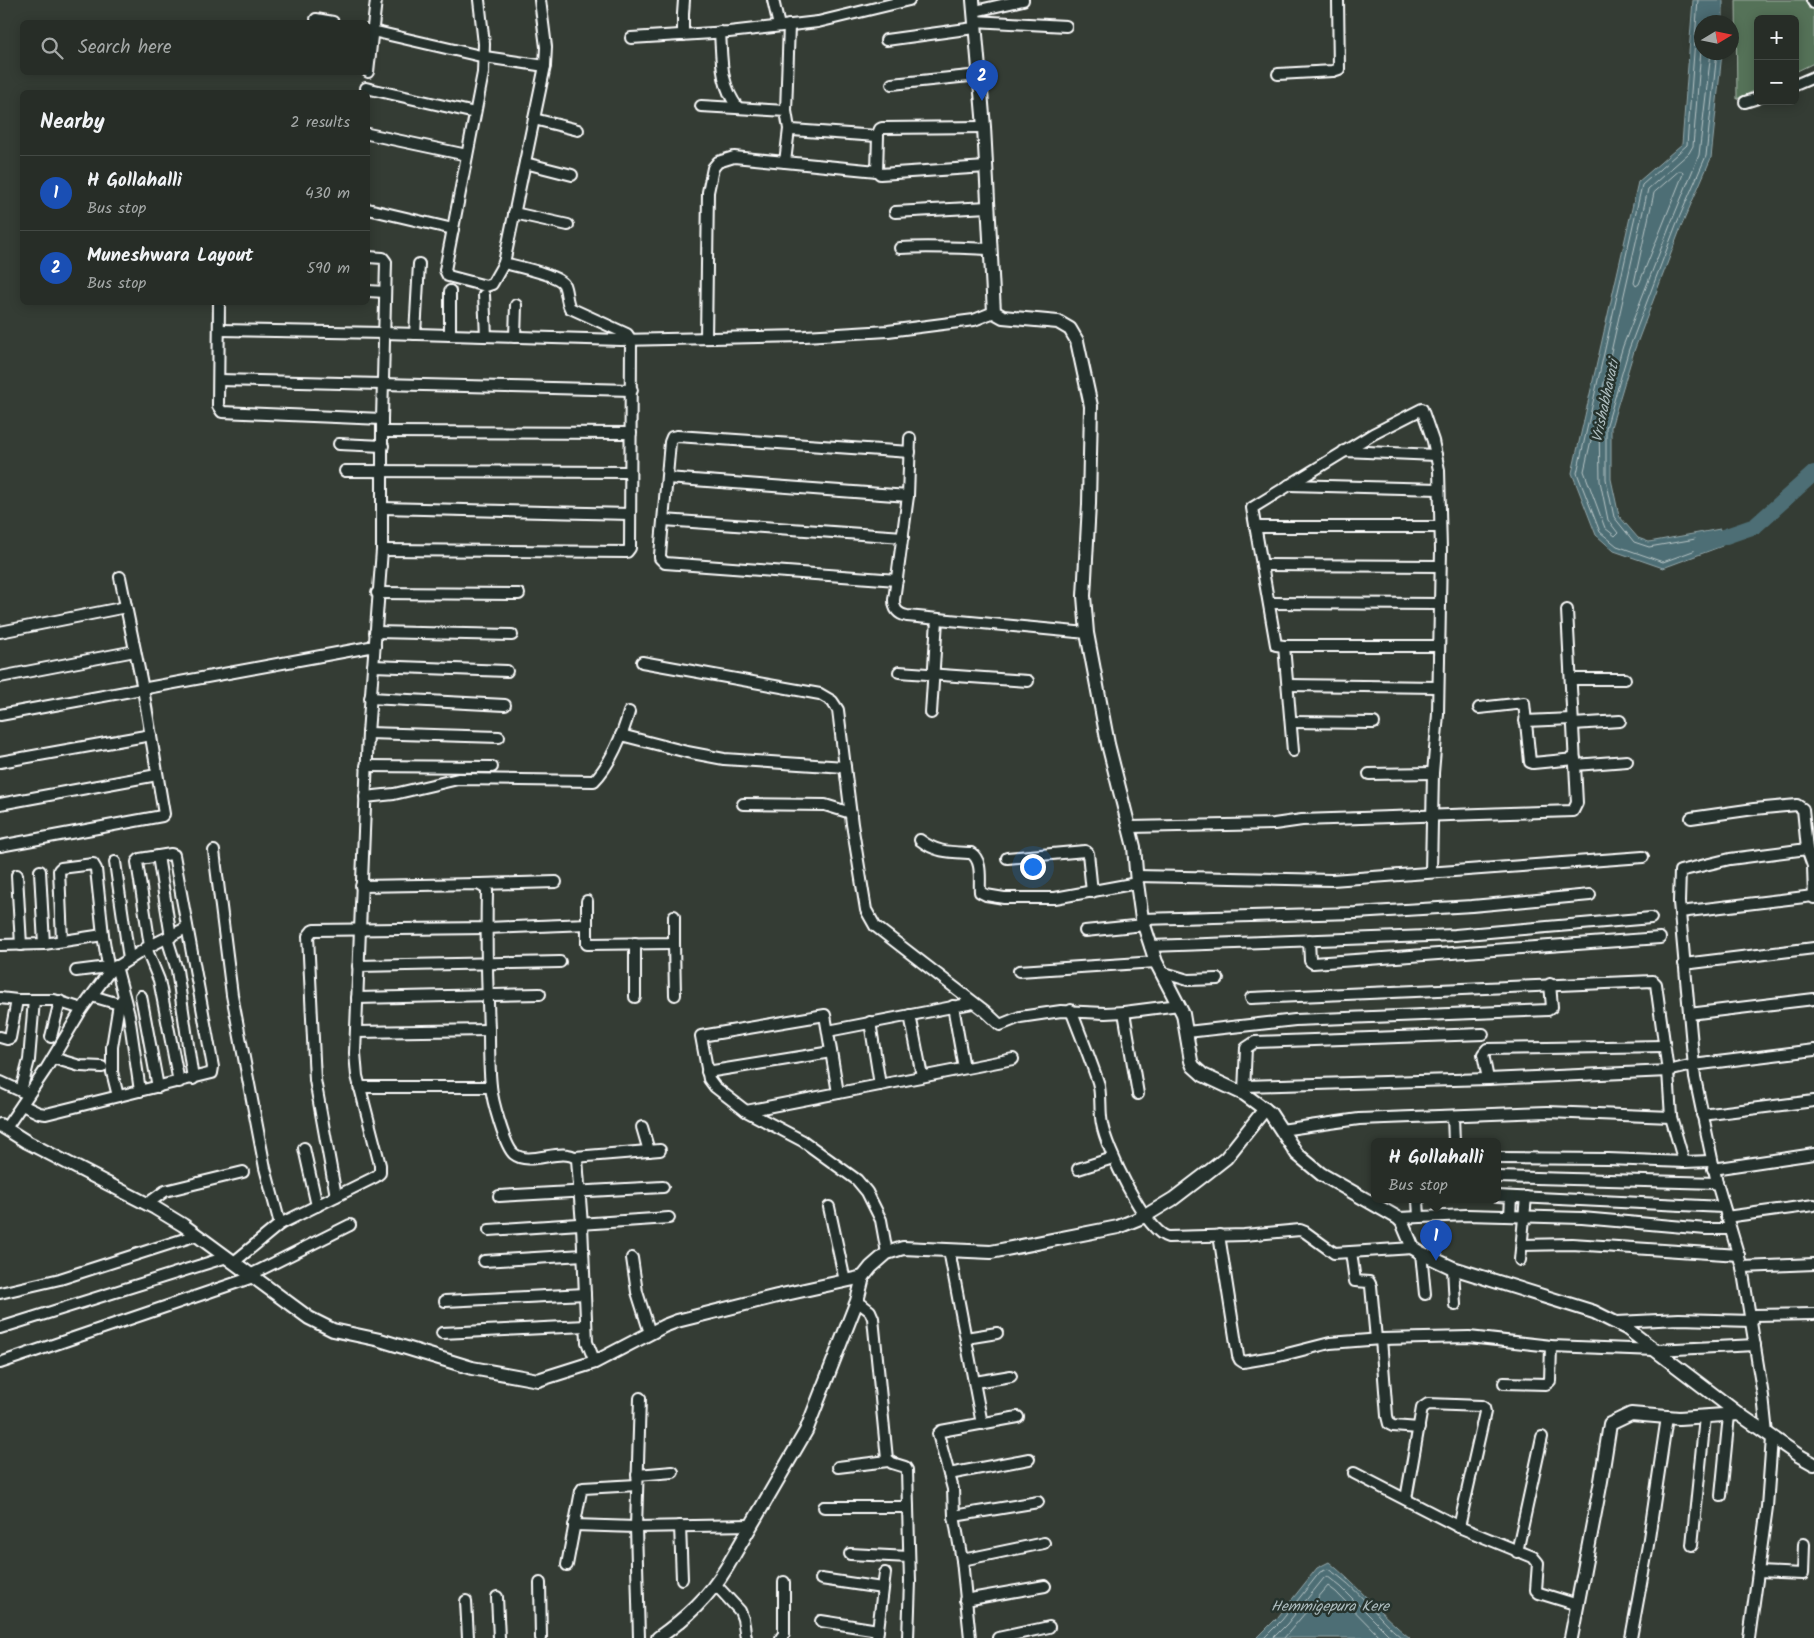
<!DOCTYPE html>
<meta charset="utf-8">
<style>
:root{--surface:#272d27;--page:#333933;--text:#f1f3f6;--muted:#a4a8a7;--line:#434944;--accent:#bca0f2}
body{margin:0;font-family:Kalam,sans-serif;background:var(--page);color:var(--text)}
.controls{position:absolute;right:15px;top:15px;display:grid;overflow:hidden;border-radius:8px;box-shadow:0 2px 12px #0003}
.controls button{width:45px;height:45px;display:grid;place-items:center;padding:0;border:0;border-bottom:1px solid var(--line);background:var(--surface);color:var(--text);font:25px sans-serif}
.compass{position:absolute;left:1694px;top:15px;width:45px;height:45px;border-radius:50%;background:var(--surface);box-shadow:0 2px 12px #0003;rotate:80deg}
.you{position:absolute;left:1032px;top:866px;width:18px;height:18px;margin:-12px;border:4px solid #fff;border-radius:50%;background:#1a73e8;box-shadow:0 0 0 8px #1a73e833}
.badge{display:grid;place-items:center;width:32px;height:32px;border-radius:50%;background:var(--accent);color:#fff;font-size:16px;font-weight:700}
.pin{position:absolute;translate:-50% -41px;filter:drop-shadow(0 1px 2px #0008)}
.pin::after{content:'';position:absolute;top:26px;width:18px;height:15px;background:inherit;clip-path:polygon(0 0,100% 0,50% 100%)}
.popup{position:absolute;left:1371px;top:1138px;width:130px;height:65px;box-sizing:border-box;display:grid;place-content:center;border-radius:8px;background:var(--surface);filter:drop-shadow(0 1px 4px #0005);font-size:16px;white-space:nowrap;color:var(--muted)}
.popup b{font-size:19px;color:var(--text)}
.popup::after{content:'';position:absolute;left:50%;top:100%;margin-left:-10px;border:10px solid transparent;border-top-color:var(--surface)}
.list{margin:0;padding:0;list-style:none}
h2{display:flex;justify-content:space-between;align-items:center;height:65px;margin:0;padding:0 20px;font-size:21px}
h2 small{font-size:16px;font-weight:400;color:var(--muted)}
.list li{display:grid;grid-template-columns:32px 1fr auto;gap:15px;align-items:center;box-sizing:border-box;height:75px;padding:0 20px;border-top:1px solid var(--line)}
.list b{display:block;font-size:19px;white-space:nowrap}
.list p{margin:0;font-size:16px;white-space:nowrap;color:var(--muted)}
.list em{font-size:16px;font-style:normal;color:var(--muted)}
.icon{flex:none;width:28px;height:28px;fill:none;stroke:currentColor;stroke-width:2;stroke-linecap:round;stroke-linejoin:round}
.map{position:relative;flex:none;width:1814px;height:1638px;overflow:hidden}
.search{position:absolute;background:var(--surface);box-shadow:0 2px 12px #0003;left:20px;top:20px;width:350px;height:55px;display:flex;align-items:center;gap:12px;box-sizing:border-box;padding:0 18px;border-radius:8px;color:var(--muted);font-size:19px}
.panel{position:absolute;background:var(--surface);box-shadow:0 2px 12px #0003;left:20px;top:90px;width:350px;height:215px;border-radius:8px}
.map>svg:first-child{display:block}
.green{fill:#557259;stroke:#aab8ac}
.water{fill:#4d6e74;stroke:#94a8ac}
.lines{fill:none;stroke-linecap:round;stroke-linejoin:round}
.shore{stroke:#b8c5c7;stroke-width:1}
.river{stroke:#4d6e74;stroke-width:16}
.minor-casing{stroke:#fff;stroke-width:14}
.tertiary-casing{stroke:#fff;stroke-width:16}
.minor{stroke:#26332d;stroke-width:10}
.tertiary{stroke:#26332d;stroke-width:12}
.labels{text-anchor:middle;stroke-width:5;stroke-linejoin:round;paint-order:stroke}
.water-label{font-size:15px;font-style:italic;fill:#afbec0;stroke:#26332d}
</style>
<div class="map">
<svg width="1814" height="1638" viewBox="0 0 1814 1638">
<rect width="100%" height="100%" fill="#343c34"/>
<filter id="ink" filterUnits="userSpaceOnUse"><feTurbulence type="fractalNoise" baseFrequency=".02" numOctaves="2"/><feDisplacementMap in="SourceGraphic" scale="10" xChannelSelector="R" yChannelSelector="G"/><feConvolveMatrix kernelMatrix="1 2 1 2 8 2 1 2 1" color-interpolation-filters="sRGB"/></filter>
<g filter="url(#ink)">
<!-- green -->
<polygon class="green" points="1736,0 1807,0 1809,9 1814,8 1814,63 1795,72 1795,19 1758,19 1758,89 1737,99"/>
<!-- water -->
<g class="water">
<polygon points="1693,0 1723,0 1723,22 1702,22 1702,52 1722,53 1711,158 1681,227 1634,351 1611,427 1611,479 1619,516 1638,538 1649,542 1720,529 1722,546 1663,568 1614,551 1596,535 1572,473 1638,182 1682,144"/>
<path d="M 1329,1562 C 1358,1586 1381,1615 1410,1638 L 1257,1638 L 1278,1617 L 1317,1568 Z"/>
</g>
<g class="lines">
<!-- shore -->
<g class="shore">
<polyline points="1698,0 1687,145 1642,185 1577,473 1600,532 1617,546 1663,562 1715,543 1716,537 1713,536 1649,547 1634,542 1614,517 1606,479 1606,428 1629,349 1676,225 1706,156 1717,52"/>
<polyline points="1702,38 1693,146 1689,153 1648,189 1584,471 1605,528 1615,536 1618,533 1608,520 1600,481 1599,426 1623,346 1671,223 1699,155 1711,52"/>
<polygon points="1679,171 1682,171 1683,174 1639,284 1636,286 1634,283 1654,193"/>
<path d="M 1264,1638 L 1282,1620 L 1320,1572 L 1328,1569 C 1357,1586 1376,1617 1402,1638"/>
<polyline points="1273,1638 1287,1624 1324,1578 1327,1576 1341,1587 1392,1638"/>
<polyline points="1284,1638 1328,1586 1336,1592 1381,1638"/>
</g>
<!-- river -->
<polyline class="river" points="1700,545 1755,526 1814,473"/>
<!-- minor casing -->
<g class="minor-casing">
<g id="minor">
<polyline points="479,0 484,44 483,73 445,270 448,276 486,286 492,284 504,263"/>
<polyline points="540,0 546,47 545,66"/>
<polyline points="773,0 779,26"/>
<polyline points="1812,0 1814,3"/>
<polyline points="975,11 1023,0"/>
<polyline points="316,19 333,22"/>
<polyline points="974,21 1066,26"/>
<path d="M 368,30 L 485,57 L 545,66 L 504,263 C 515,266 560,275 564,285 C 567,292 566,301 570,308 L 627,334 L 631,340 L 630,548 L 627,552 L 382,550"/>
<path d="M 720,32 C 722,61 720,84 738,108"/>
<polyline points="683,35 683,14 684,0"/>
<polyline points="631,38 729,32 818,22 909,0"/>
<polyline points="886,40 974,28"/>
<polyline points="368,72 376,0"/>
<polyline points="1278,74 1333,71 1339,69 1338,0"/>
<polyline points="892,84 979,75"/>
<polyline points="1795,85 1814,77"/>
<polyline points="366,88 475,113"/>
<polyline points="1745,102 1758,98"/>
<polyline points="701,106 786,111 789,129 792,130 877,136 880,129 882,128 984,127"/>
<polyline points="786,111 789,25"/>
<polyline points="534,119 578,130"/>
<polyline points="789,129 785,162 877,171"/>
<polyline points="368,134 467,155"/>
<polyline points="878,136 877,171 880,174 986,167"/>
<polyline points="525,163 572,175"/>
<polyline points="368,209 453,229"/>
<polyline points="895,212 988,207"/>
<polyline points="514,213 568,225"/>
<path d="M 900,248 C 930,246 960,248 990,249"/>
<polyline points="368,291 385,292"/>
<polyline points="484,295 486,336"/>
<polyline points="219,302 218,406 222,412 382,419"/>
<polyline points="220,330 384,333 621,340 805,336 888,331 974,320 994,312"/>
<polyline points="415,334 419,264"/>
<polyline points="450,335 450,291"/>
<polyline points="515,337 516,305"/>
<polyline points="706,338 708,192 713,168 718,162 734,157 785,162"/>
<polyline points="219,380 632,390"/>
<polyline points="383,432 631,433"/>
<path d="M 910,438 L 908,496 L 894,600 C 894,610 898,614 907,616 L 1087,633"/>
<polyline points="339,444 383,446"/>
<polyline points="1344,451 1436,455"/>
<polyline points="345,471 630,472"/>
<polyline points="667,478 908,496"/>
<polyline points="1289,485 1439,489"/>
<polyline points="382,508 630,514"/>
<polyline points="664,520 903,537"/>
<polyline points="1255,527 1440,527"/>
<polyline points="1262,565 1440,566"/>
<polyline points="897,580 665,563 660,558 660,555 670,442 672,437 677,436 910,452"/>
<polyline points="377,593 519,594"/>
<polyline points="1269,603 1440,604"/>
<polyline points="0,632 126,607"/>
<polyline points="375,632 512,635"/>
<polyline points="1284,646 1439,646"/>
<polyline points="642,662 820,694 832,701 838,710 852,824 866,910 875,926 985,1011 1000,1025 1020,1017 1061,1011 1105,1013 1124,1012 1179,1005"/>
<polyline points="373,666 507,671"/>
<polyline points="899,672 1028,681"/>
<polyline points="0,677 135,651"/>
<polyline points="1571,679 1625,679"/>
<polyline points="1288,685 1438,687"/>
<polyline points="370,698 505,705"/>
<polyline points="1479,708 1524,703 1530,762 1533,763 1575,759"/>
<polyline points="931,713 937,620"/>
<polyline points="0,715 375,646"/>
<polyline points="1525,721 1572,719"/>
<polyline points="1291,722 1374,723"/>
<polyline points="1573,724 1620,721"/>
<polyline points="368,733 499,737"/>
<polyline points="621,735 687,752 724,759 845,767"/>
<polyline points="1293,751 1284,646 1276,645 1252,508 1373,434 1422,409 1433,441 1439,470 1441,550 1438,714 1433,773 1431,871"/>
<polyline points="0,762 151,735"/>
<polyline points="1575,765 1627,761"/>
<polyline points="366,766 492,767"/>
<polyline points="1369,774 1433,773"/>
<path d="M 365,797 L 394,794 L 458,779 L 594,781 C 610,765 623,734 629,712"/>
<polyline points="0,804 157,775"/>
<polyline points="743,804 825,805 851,813"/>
<polyline points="1691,818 1754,809 1797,805 1803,809 1807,849 1813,866 1814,898"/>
<polyline points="1130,827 1274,824 1302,820 1573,811 1577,803 1567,610"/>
<path d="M 920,840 C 937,853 950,852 971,853 C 983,861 979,879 980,892 L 986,895 L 1004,898 L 1055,898 L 1137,883"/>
<polyline points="0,846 162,816 164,814 143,689 120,577"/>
<polyline points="214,851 232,995 265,1168 280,1224"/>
<polyline points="158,856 171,937"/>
<polyline points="1007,858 1085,851 1088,853 1092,892"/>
<polyline points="115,862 129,959"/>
<polyline points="40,871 44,944"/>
<polyline points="17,875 21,945"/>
<polyline points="1137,876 1332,880 1643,857"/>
<polyline points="479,884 556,882"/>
<path d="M 361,886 L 478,884 L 485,888 L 487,891 C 486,937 487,983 489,1029 C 489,1048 489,1067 491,1086 C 492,1100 505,1147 514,1154 C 530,1167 562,1146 577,1159 L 582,1225 L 587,1342 L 595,1362"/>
<polyline points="1680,912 1813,896"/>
<polyline points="1142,919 1355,913 1472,906 1590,895"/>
<polyline points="587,924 587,944 674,943 674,916"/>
<polyline points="1085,931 1144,925"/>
<polyline points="167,938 177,970 193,1079"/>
<polyline points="1309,940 1310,961 1313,963 1660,938"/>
<polyline points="62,941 59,870 61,868 93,864 96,869 103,935 109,972"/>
<polyline points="635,943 635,997"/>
<polyline points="674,943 675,995"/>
<polyline points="0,945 44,944 103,935"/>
<polyline points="1150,946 1455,935 1651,918"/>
<polyline points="146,948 159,980 179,1082"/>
<polyline points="1684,964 1814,948"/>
<polyline points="116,966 129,1015 140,1091"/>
<polyline points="358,966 560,962"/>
<polyline points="76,971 108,967"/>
<polyline points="1019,971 1156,962"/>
<polyline points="1161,972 1188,980 1218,979"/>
<polyline points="92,996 119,1004"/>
<polyline points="141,996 158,1087"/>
<polyline points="0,998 17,1000 54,1000 82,1009"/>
<polyline points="357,998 540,994"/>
<polyline points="1251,998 1653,981 1656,984 1668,1071 1671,1117 1684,1162"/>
<polyline points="953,1006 964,1068"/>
<path d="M 1071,1010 C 1080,1034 1090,1058 1098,1082 C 1102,1096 1099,1110 1102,1124 C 1106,1148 1145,1231 1168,1237 L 1244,1235 L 1300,1230 L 1305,1232 L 1334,1253 L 1413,1248"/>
<polyline points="1124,1012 1138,1094"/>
<polyline points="1689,1014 1814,999"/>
<polyline points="910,1015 922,1076"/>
<polyline points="870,1022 880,1085"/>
<polyline points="828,1031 973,1003"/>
<polyline points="356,1032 489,1030"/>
<polyline points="1187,1032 1295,1020 1548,1010 1552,1007 1550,984"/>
<polyline points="0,1037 7,1039 10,1038 17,1000"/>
<polyline points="51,1037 60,1001"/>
<polyline points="53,1058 80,1066 102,1067"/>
<polyline points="707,1072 831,1052"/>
<polyline points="1488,1079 1483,1054 1487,1049 1664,1046"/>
<polyline points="1,1082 25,1093"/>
<polyline points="1245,1086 1488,1079 1668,1071 1693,1065 1814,1050"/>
<polyline points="359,1087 491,1087"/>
<polyline points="21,1091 29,1060 34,1000"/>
<polyline points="1244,1091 1246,1048 1255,1042 1483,1034"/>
<polyline points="838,1093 825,1015 701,1036 709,1079 715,1087 746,1111 803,1141 857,1180 867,1192 881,1220 887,1253"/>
<polyline points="118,1096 112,1072 112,1047 119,1004 124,997"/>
<polyline points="22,1105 39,1113 46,1114 212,1073 213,1067 174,855 171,854 140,859 137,862 150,946"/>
<polyline points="746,1111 1013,1059"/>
<polyline points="1702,1115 1814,1101"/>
<polyline points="1453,1116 1454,1142"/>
<polyline points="642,1127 649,1151"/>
<polyline points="6,1128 46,1069 82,1009 109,972 150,946 186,928"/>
<polyline points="1281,1130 1359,1119 1548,1112 1671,1117"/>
<polyline points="304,1148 317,1206"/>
<polyline points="575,1157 660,1150"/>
<polyline points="1497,1158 1608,1159 1684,1162 1711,1161"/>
<polyline points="1078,1169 1113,1158"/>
<polyline points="1713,1169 1814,1154"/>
<polyline points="1497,1177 1717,1183"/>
<polyline points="336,1196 315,1080 308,936 312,931 314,930 487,928 587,924 587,901"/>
<polyline points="499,1196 663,1187"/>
<polyline points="1497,1196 1723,1207"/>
<polyline points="1418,1200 1419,1217"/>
<polyline points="147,1204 165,1191 243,1172"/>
<polyline points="829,1207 845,1281"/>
<polyline points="1510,1216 1511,1197"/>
<polyline points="1726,1217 1814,1205"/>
<polyline points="1398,1218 1467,1215 1582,1218 1706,1229 1730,1229"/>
<polyline points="489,1230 669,1218"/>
<polyline points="1219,1235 1238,1356 1240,1360 1243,1362 1279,1356 1330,1343 1381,1339 1469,1337 1551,1346 1656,1350 1755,1345"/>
<polyline points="1522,1245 1572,1244 1739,1255"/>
<polyline points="949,1250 982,1424"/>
<polyline points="1351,1252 1355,1281 1369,1282 1371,1286 1376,1339"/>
<polyline points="1421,1253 1425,1294"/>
<polyline points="632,1258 637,1292 650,1333"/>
<polyline points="1520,1260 1526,1197"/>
<polyline points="484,1261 583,1255"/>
<polyline points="234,1262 280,1224 375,1177 380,1173 380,1165 357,1076 355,1053 368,733 382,550 382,419 386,262 383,258 368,257"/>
<polyline points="1742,1267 1814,1264"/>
<polyline points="1453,1268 1455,1305"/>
<polyline points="250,1275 350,1225"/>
<polyline points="0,1293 60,1279 197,1235"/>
<polyline points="445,1301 585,1294"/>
<polyline points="857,1301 870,1311 873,1318 887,1459 892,1463 905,1467 907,1470 910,1581 908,1638"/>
<polyline points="1751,1315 1814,1314"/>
<polyline points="1617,1322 1679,1319 1752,1321"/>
<polyline points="0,1328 227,1257"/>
<polyline points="442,1333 586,1326"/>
<polyline points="966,1338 997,1333"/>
<polyline points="1381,1339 1387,1416 1389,1424 1393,1426 1419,1428"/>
<polyline points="0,1363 253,1277"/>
<polyline points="975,1382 1011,1376"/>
<polyline points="1504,1383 1546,1384 1550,1381 1551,1346"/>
<polyline points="1767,1434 1763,1396 1742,1267 1717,1183 1695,1078 1679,902 1680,871 1730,859 1807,849"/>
<polyline points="838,1467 888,1461"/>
<polyline points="1354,1473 1459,1527 1533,1557 1538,1563 1536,1590 1539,1593 1578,1605"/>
<polyline points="949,1474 1029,1459"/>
<polyline points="637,1475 673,1472"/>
<polyline points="1721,1496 1729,1415"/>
<polyline points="1406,1499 1422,1408 1428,1404 1481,1406 1484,1408 1485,1412 1459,1527"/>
<polyline points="824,1507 908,1507"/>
<polyline points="954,1516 1038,1502"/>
<polyline points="574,1525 636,1527 752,1525"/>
<polyline points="680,1526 682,1579"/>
<polyline points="1692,1545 1705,1417"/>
<polyline points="1517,1552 1542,1437"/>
<polyline points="850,1554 909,1557"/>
<polyline points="962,1560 1044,1543"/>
<polyline points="567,1565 581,1491 583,1488 637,1485"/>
<polyline points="1758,1572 1803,1574 1804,1544"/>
<polyline points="821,1579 882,1588"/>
<polyline points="540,1583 541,1638"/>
<polyline points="716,1585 740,1611 743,1619 746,1638"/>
<polyline points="497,1597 499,1638"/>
<polyline points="965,1600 1045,1586"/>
<polyline points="466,1601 468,1638"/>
<polyline points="821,1621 878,1630"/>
<polyline points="639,1638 636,1527 640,1398"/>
<polyline points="781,1638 784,1634 784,1582"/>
<polyline points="877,1638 885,1573"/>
<polyline points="970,1638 962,1560 954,1516 953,1489 938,1434 941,1431 1018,1417"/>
<polyline points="998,1638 1049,1627"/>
<polyline points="1631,1638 1648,1545 1667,1417"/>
<polyline points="1749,1638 1767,1507 1772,1438"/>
</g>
</g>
<!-- tertiary casing -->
<g class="tertiary-casing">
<g id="tertiary">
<polyline points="973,0 984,127 994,312 1003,317 1058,322 1070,329 1077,341 1091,406 1089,504 1084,596 1087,633 1108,744 1134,847 1137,883 1142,919 1156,962 1183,1014 1191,1061 1193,1066 1203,1075 1244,1094 1270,1113 1297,1154 1321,1174 1398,1218 1402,1222 1413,1248 1421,1253 1453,1268 1594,1312 1626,1328 1739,1414 1798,1455 1814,1464"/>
<polyline points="0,1125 27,1142 155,1208 183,1225 309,1318 333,1330 380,1340 472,1368 538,1380 595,1362 664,1326 677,1321 777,1296 863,1277"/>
<path d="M 658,1638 C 686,1618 709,1597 727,1567 L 806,1431 L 857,1301 L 863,1277 L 871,1267 L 887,1253 L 903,1248 L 991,1252 L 1118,1227 L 1145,1216 L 1173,1199 L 1207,1173 L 1226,1158 L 1265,1109"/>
<polyline points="1571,1638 1601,1481 1610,1424 1631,1414 1679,1418 1739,1414"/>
</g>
</g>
<!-- minor -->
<use href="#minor" class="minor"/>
<!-- tertiary -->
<use href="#tertiary" class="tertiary"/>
</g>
</g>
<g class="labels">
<!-- water labels -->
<g class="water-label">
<text transform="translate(1605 401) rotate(-78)" y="5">Vrishabhavati</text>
<text x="1330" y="1611">Hemmigepura Kere</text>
</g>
</g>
</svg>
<div class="controls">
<button>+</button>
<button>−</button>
</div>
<svg class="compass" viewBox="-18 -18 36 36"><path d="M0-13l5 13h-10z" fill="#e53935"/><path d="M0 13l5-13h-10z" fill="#a4a8a7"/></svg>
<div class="you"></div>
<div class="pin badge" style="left:1436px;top:1261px;background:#1a4fb4">1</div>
<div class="popup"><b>H Gollahalli</b>Bus stop</div>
<div class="pin badge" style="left:982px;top:101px;background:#1a4fb4">2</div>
<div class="search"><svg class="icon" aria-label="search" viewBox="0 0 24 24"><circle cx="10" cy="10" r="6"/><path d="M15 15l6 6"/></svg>Search here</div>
<section class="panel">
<h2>Nearby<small>2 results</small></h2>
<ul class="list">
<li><span class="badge" style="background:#1a4fb4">1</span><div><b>H Gollahalli</b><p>Bus stop</p></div><em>430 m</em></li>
<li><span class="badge" style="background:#1a4fb4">2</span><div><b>Muneshwara Layout</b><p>Bus stop</p></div><em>590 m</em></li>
</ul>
</section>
</div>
